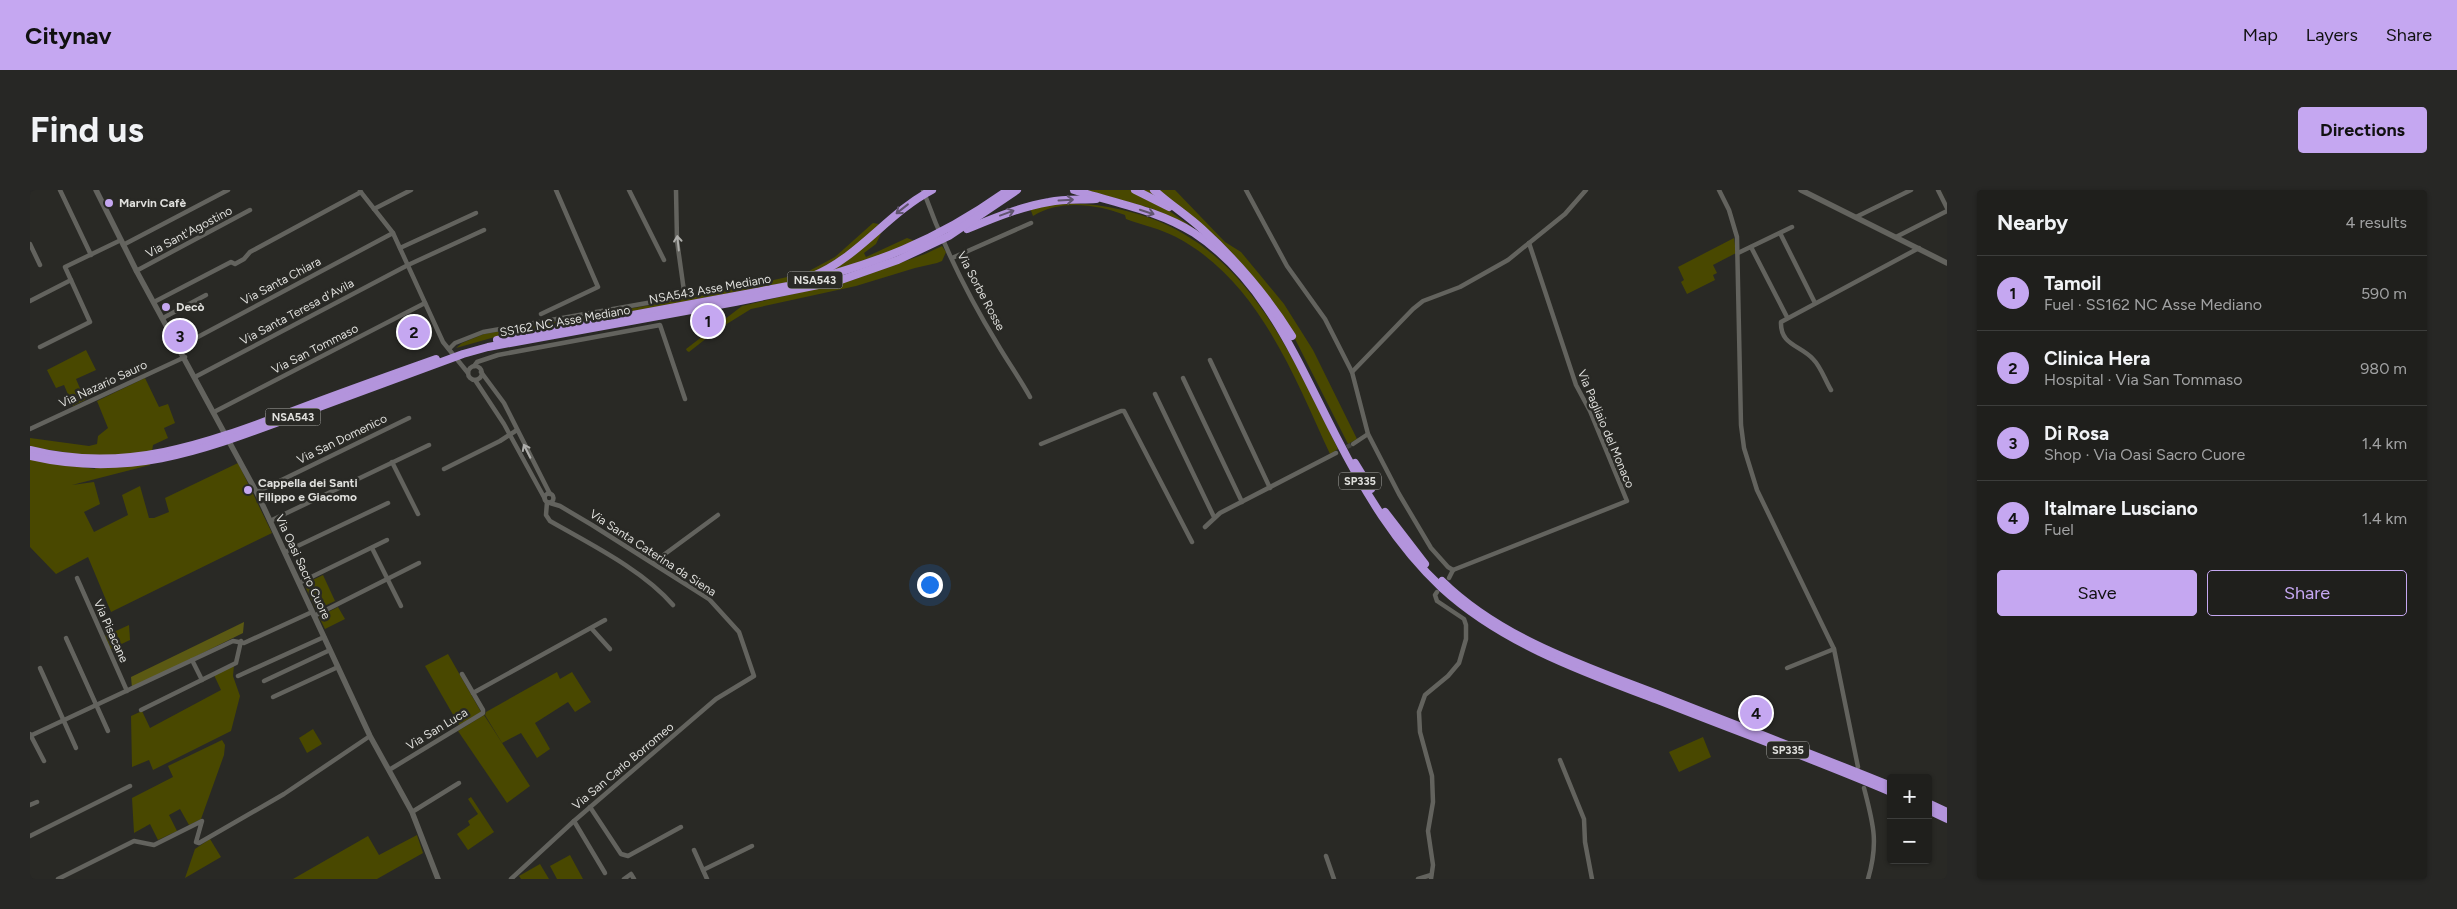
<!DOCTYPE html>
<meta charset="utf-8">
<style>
:root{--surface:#1f1f1c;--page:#272725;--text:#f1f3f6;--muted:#a1a2a3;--line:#3c3d3b;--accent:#c5a7f1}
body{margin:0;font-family:Figtree,sans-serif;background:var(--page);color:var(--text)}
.controls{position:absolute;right:15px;bottom:15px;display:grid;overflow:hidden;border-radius:5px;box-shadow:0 1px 4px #0004}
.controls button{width:45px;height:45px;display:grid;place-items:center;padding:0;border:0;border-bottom:1px solid var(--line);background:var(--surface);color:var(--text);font:25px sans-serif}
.you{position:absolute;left:899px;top:394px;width:18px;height:18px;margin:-12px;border:4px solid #fff;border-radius:50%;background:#1a73e8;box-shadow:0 0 0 8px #1a73e833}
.badge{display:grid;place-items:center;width:32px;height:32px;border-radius:50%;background:var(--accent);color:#111;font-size:16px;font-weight:700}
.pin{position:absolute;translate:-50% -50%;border:2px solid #fff;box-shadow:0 1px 5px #0006}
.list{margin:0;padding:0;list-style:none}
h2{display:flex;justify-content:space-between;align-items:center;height:65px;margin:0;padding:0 20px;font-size:21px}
h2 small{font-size:16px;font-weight:400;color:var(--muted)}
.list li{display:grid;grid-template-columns:32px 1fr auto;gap:15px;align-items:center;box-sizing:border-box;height:75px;padding:0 20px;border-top:1px solid var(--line)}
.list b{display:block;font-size:19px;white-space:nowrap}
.list p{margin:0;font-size:16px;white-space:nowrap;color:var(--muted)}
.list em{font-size:16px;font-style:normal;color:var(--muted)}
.actions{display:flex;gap:10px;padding:15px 20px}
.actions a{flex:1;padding:11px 0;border:1px solid var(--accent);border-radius:5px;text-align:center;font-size:18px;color:var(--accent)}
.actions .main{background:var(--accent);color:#111}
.map{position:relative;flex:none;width:1917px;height:689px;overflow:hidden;border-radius:5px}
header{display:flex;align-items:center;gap:30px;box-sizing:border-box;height:70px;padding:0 25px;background:var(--accent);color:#111}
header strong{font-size:24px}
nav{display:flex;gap:28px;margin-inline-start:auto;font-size:18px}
.intro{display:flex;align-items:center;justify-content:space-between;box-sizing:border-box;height:120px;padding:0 30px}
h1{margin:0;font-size:35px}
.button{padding:12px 22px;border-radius:5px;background:var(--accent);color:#111;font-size:18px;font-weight:700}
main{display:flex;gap:30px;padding:0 30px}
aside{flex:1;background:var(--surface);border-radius:5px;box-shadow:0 1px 4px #0004}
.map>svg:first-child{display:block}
.green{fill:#494800}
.forest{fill:#5b5913}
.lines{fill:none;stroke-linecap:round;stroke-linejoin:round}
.minor-tunnel{stroke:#444440;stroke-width:4.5;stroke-dasharray:4.5 2;stroke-linecap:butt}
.minor{stroke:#63635e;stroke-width:4.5}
.tertiary{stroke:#63635e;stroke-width:5.5}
.trunk{stroke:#b394dc;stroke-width:8}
.oneway{stroke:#60546e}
.oneway2{stroke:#adadaa}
.poi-dot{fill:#c5a7f1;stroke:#292925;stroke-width:2}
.labels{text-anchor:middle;stroke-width:5;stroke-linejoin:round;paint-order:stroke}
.shield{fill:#292925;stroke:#a8a8a5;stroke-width:1}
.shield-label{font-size:11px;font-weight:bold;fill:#dfdfdc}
.poi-label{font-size:12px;font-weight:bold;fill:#dfdfdc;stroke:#292925;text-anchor:start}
.street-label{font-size:12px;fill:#dfdfdc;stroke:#292925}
</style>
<header>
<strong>Citynav</strong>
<nav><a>Map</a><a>Layers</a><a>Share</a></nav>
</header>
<div class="intro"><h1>Find us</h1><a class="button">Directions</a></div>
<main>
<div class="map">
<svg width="1917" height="689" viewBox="0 0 1917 689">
<rect width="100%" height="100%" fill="#292925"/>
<!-- green -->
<g class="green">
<polygon points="1056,0 1145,0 1195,52 1211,62 1254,114 1283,160 1327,249 1318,254 1261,141 1233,101 1130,2 1131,15 1162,37 1186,58 1123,19"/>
<path d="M 1033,13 C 1197,16 1245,131 1308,259 L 1300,264 C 1264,186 1228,90 1146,47 C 1131,39 1112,35 1096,29 L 1095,25 C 1067,14 1030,9 1003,26 L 1000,18 Z"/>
<path d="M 843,33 L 849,34 C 825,58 798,80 765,91 L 566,128 L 548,130 L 465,147 L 426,158 L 432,153 L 454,144 L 656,109 L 762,86 L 779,81 L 805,67 Z"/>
<polygon points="853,39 846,54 834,63 836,67 877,48 888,52 787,88"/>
<polygon points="1704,48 1706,63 1683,75 1687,83 1683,85 1685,90 1657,104 1651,92 1654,90 1648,77"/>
<polygon points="912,56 916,62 912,71 907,73 885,78 826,96 721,119 687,140 659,162 657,161 656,159 712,116 822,90 895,64"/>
<polygon points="56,160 66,180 46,189 55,210 43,216 34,195 26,198 17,180"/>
<polygon points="115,188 129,217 138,214 145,233 134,238 138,248 123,255 120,275 42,295 64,292 70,314 54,322 64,342 98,325 92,305 110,296 119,328 124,328 139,322 135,308 208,273 242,343 81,422 58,367 26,384 0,357 0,269 65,279 66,267 0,257 0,248 59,256 67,254 68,246 78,238 67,211"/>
<polygon points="293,385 305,411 286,420 274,394"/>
<polygon points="308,417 315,429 295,439 289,427"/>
<polygon points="99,435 100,450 81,459 75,446"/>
<polygon points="418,464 451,522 429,535 395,476"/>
<polygon points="204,475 203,486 210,506 201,541 123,580 119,570 102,577 101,526 112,521 120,538 191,500 184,485"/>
<polygon points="527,482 530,489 542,482 561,512 545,522 538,512 505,533 520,559 507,568 491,543 472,553 455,525 456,522"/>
<polygon points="454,525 500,596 477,613 428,541"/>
<polygon points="283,539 292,554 277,563 269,548"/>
<polygon points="1673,547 1681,567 1649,582 1639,562"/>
<polygon points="192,550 195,555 194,565 171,629 159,635 150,619 139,625 147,641 128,650 120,634 104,643 102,608 143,587 138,576"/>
<polygon points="441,607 464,642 438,660 427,644 440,635 438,631 448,624 438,609"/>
<polygon points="387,645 393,663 347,689 263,689 338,646 349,665"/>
<polygon points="180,649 191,667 155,688 165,659"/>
<polygon points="540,665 553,689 527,689 520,676"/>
<polygon points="510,674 519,689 491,689 489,686"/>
</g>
<!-- forest -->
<polygon class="forest" points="214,432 213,443 102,498 101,487"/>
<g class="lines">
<!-- minor-tunnel -->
<polyline class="minor-tunnel" points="1311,260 1323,254"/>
<!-- minor -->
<g class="minor">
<polyline points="30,0 61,65"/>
<polyline points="599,0 634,70"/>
<path d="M 893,0 C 912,53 938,106 968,155 C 978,172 990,189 1000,207"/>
<polyline points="1216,0 1257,76 1295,129 1322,182 1338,244 1369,304 1401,358 1418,377 1423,380"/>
<polyline points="1689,0 1699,20 1707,47 1711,235 1714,258 1727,300 1804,459 1828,577"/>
<polyline points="1908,0 1917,18"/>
<polyline points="330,1 363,43 413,152 438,183"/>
<polyline points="344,19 381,0"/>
<polyline points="1826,27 1881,0"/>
<polyline points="1750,43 1785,113"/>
<polyline points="1866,47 1917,21"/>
<polyline points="0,54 10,75"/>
<polyline points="93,55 198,0"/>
<polyline points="1721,57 1757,127"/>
<polyline points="370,58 446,23"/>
<polyline points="1708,63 1762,37"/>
<polyline points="922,68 1001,33"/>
<polyline points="106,81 220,20"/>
<polyline points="0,111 41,90"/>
<polyline points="124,112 201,72 205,74 214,69 220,62 331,2"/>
<polyline points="511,124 568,97 526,0"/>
<polyline points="133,128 176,105"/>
<polyline points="10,157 60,132 35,77 91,50"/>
<polyline points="149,157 363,43"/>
<polyline points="419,159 425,153 453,142 651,107 654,101 647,51 646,0"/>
<polyline points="1180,170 1240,298"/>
<polyline points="444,176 447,172 468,165 630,135 655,209"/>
<circle cx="445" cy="183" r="7"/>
<polyline points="451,182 474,213 520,304"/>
<polyline points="1322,182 1383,119 1393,111 1430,97 1478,70 1535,24 1556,0"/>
<polyline points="165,187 378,75 454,40"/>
<polyline points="1153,188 1212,312"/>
<polyline points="445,190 474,234 515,309"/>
<path d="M 1801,200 C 1795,190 1791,177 1783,169 C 1770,155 1750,155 1751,132 L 1889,58"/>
<polyline points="1125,204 1184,327"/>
<polyline points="184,222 395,113"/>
<polyline points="0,239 155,167"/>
<polyline points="1011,254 1091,221 1094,221 1162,352"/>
<polyline points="1323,254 1338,244"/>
<polyline points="362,272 388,324"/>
<polyline points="414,279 470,251 487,240"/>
<polyline points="227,302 379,228"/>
<circle cx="519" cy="308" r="4.5"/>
<path d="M 517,312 L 516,325 L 520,331 C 560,354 613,380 643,415"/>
<polyline points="240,331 399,255"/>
<polyline points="1175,337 1190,323 1306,263"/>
<polyline points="342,358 371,416"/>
<polyline points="255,362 358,313"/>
<polyline points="624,372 688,325"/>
<polyline points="1423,380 1597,311 1560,221 1546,195 1499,53"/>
<polyline points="47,388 97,501"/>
<polyline points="1419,388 1423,380"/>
<polyline points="269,393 357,350"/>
<polyline points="284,426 389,373"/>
<polyline points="562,439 580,459"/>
<polyline points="36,448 78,541"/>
<polyline points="162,470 172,490"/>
<polyline points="10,478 46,558"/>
<polyline points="1757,478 1804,459"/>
<polyline points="208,486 294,447"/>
<polyline points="234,491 300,460"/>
<polyline points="443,503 575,430"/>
<polyline points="243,507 308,477"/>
<polyline points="111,520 206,473 211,451"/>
<polyline points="0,544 14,571"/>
<polyline points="0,546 203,451 214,453 282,422"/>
<polyline points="1530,570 1554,629 1555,652 1562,689"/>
<polyline points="359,580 453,523 453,520 432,484"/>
<path d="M 1834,598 C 1843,633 1849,652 1838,689"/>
<polyline points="0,615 7,612"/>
<polyline points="560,617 591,664 598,666 651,637"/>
<polyline points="382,622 429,593"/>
<polyline points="544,631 575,683"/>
<polyline points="0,646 100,596"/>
<polyline points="664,660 677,689"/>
<polyline points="1296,666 1304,689"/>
<polyline points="673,680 722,656"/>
<polyline points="28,689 104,651 124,655 172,631 166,652 169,653 254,604 340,546"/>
<polyline points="481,689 544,631 686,509 724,486 709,442 679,409 562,335 530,316 520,313"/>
<polyline points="594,689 601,684 604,689"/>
<polyline points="1388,689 1401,685"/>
<polyline points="1401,689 1403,675 1398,641 1403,612 1402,586 1390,542 1389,522 1395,505 1418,486 1429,473 1436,449 1436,435 1434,429 1407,411 1405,405 1407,402"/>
</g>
<!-- tertiary -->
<g class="tertiary">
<polyline points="66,0 107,82 228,305 340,546 382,622 408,689"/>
<polyline points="1771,0 1917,73"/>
</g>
<!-- trunk -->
<g class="trunk">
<path d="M 1044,0 C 1084,13 1128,20 1164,43 C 1236,90 1268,173 1306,246 C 1334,301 1366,355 1412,398 C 1473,454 1556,483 1633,512 C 1709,542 1786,570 1861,602"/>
<polyline points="1105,0 1139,17"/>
<path d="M 1124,0 C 1139,14 1157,25 1172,39 C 1207,71 1237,106 1262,146"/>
<path d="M 937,39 C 964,28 990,17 1019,12 C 1034,9 1050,10 1066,9"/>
<path d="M 783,86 C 829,67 858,23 902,0"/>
<path d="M 467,150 L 758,96 C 843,75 906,52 978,0"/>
<path d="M 0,260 C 95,284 175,254 263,221 C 310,203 358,186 406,169"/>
<path d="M 0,266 C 103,290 178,258 273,223 C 326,203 380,184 433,164 L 458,157 L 705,112 L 808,91 L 868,70 L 919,46 L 987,0"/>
<polyline points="1325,273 1341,299"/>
<polyline points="1355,322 1395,374"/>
<path d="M 1412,391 C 1471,449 1557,477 1632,506 C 1708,536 1785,565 1861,596"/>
<polyline points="1898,613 1917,622"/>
<polyline points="1898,620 1917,629"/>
</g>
</g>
<!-- one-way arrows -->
<defs><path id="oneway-shaft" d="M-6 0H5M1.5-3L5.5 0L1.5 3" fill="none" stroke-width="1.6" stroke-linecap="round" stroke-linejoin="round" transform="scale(1.25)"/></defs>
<g class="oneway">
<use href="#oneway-shaft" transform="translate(1036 10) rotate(-3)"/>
<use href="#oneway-shaft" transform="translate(872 19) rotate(142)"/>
<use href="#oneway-shaft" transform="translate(1117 22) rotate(18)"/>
<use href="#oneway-shaft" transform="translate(977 23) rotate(-20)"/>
</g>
<g class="oneway2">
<use href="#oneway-shaft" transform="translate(648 53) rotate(-96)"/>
<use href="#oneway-shaft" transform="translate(497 261) rotate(-117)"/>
</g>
<!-- markers -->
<g class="poi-dot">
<circle cx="79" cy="13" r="5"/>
<circle cx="136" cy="117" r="5"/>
<circle cx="218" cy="300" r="5"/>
</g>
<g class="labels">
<!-- shield labels -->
<g class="shield">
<rect x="757.5" y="81.5" width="55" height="17" rx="4"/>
<rect x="235.5" y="218.5" width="55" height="17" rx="4"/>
<rect x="1309" y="282.5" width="42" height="17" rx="4"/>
<rect x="1737" y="551.5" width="42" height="17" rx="4"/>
</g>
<g class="shield-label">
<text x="785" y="94">NSA543</text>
<text x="263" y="231">NSA543</text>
<text x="1330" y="295">SP335</text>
<text x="1758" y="564">SP335</text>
</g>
<!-- poi labels -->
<g class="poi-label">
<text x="89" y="17">Marvin Cafè</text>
<text x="146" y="121">Decò</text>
<text x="228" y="297">Cappella dei Santi<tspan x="228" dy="14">Filippo e Giacomo</tspan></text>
</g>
<!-- street labels -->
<g class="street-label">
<text transform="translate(159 42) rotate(-28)" y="4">Via Sant'Agostino</text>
<text transform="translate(251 91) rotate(-28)" y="4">Via Santa Chiara</text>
<text transform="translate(680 99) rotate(-10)" y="4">NSA543 Asse Mediano</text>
<text transform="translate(951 101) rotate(62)" y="4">Via Sorbe Rosse</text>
<text transform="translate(267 122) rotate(-28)" y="4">Via Santa Teresa d'Avila</text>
<text transform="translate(535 131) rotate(-10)" y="4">SS162 NC Asse Mediano</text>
<text transform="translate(285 159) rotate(-27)" y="4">Via San Tommaso</text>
<text transform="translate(73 194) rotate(-25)" y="4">Via Nazario Sauro</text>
<text transform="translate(1576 239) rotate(67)" y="4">Via Pagliaio del Monaco</text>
<text transform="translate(312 249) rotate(-26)" y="4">Via San Domenico</text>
<text transform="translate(623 363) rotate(33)" y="4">Via Santa Caterina da Siena</text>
<text transform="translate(273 377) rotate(65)" y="4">Via Oasi Sacro Cuore</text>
<text transform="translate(81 441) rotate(66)" y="4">Via Pisacane</text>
<text transform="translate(407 539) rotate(-31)" y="4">Via San Luca</text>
<text transform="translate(593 576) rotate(-40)" y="4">Via San Carlo Borromeo</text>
</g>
</g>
</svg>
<div class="controls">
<button>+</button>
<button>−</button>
</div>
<div class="you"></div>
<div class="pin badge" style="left:678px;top:131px">1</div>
<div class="pin badge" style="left:384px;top:142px">2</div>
<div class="pin badge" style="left:150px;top:146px">3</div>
<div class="pin badge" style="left:1726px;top:523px">4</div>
</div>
<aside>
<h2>Nearby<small>4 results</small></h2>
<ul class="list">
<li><span class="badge">1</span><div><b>Tamoil</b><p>Fuel · SS162 NC Asse Mediano</p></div><em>590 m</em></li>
<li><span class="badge">2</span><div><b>Clinica Hera</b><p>Hospital · Via San Tommaso</p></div><em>980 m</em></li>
<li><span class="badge">3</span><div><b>Di Rosa</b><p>Shop · Via Oasi Sacro Cuore</p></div><em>1.4 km</em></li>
<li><span class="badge">4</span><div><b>Italmare Lusciano</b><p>Fuel</p></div><em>1.4 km</em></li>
</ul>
<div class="actions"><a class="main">Save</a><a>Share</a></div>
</aside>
</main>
